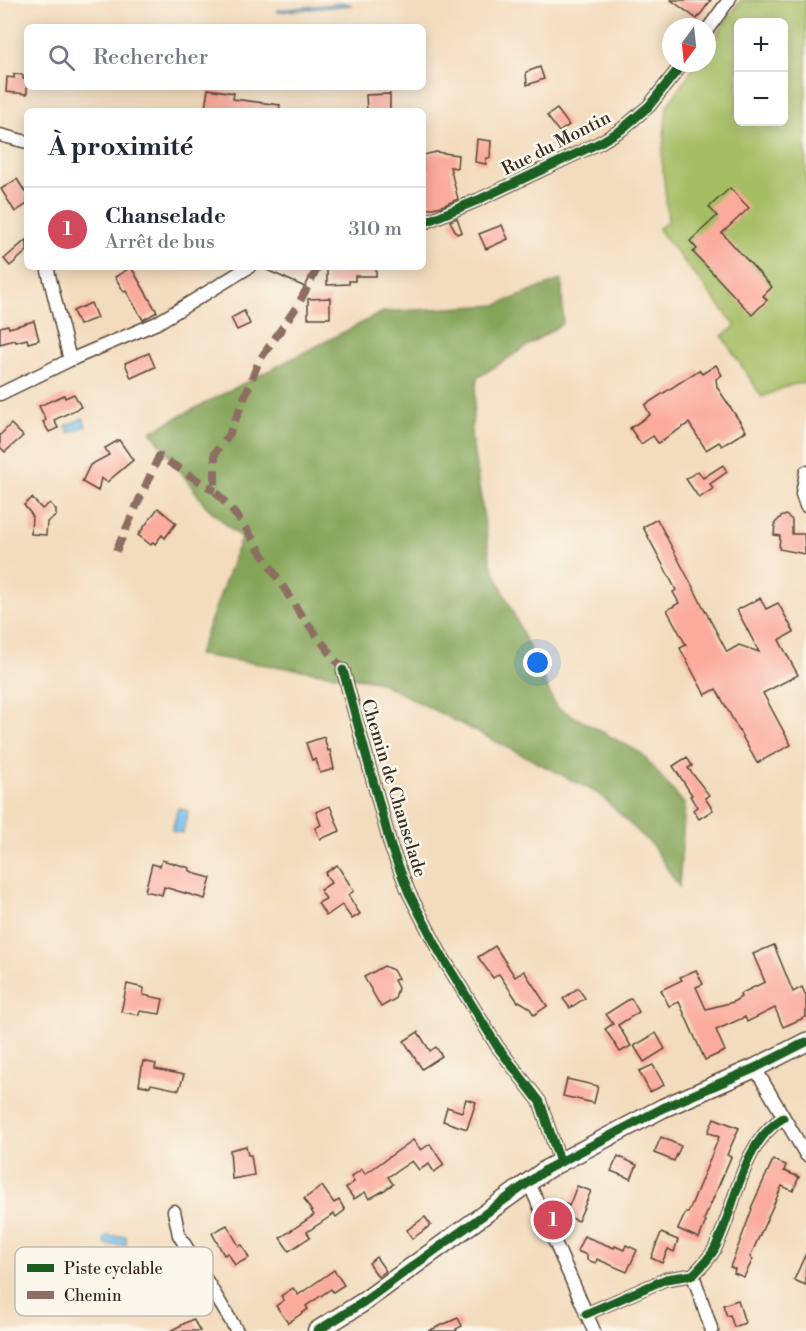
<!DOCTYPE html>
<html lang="fr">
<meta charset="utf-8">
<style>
:root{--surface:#fff;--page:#f6f6f7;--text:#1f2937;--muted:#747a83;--line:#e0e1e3;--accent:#d1495b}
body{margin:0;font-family:"Libre Bodoni",serif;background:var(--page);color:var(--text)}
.controls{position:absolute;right:18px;top:18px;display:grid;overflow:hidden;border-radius:9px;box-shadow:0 3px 15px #0003}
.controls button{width:54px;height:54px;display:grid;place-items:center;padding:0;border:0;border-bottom:2px solid var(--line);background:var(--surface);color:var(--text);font:30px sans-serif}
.compass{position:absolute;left:662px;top:18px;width:54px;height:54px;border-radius:50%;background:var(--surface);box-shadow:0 3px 15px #0003;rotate:195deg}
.you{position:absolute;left:538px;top:663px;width:21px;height:21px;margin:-15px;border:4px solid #fff;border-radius:50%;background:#1a73e8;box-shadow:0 0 0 9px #1a73e833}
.badge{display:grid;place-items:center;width:39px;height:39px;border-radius:50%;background:var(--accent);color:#fff;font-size:20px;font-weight:700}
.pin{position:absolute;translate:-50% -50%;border:3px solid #fff;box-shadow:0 2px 6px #0006}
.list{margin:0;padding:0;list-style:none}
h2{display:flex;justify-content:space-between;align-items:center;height:78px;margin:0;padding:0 24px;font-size:26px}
h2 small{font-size:20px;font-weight:400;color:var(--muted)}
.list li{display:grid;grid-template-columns:39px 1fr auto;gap:18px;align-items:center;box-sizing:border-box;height:84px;padding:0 24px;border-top:2px solid var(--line)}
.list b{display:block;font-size:22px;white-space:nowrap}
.list p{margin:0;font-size:20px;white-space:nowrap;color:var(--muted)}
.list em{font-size:20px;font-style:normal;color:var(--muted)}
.icon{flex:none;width:33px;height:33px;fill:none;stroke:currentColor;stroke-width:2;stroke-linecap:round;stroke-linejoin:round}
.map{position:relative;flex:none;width:806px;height:1331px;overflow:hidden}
.search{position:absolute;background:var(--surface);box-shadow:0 3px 15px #0003;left:24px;top:24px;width:402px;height:66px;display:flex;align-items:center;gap:15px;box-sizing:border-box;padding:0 21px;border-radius:9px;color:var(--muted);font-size:22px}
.panel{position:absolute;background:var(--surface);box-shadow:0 3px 15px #0003;left:24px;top:108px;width:402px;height:162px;border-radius:9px}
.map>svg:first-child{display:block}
.green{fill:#a5bd63;stroke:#707440;stroke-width:1.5;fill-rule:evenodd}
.forest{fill:#84a459;stroke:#60673c;stroke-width:1.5}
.water{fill:#70bfeb;stroke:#567484;stroke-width:1.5}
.building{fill:#faab9c}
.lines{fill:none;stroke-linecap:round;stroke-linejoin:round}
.street-casing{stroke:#574536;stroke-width:15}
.secondary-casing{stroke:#574536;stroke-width:21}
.street{stroke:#fff;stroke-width:12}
.secondary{stroke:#fff;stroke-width:18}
.quiet{stroke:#8d6e63;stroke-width:8;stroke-dasharray:15 8;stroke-linecap:butt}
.cycleway-casing{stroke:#fbf7ec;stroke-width:13}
.cycleway{stroke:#1b5e20;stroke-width:9}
.labels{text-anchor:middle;stroke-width:5;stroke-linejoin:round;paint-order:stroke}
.street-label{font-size:18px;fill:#3b2a1e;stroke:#fbf7ec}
.key{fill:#fbf7ec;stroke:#c1baae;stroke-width:1.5}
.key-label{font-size:16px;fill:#3b2a1e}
</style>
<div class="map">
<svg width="806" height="1331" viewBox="0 0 806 1331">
<rect width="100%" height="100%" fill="#fbf7ec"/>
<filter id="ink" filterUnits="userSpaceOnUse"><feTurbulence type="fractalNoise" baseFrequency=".0167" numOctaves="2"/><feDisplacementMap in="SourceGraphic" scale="12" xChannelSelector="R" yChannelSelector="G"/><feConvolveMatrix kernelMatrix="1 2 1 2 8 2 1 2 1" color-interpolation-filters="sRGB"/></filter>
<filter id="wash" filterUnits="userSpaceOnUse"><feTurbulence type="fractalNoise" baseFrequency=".008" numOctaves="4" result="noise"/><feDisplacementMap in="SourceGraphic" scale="24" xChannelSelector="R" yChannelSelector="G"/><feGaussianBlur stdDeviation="1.35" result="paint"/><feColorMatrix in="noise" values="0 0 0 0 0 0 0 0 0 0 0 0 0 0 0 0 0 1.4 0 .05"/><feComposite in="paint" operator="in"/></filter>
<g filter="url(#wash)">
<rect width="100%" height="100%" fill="#f3dcbd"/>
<!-- green -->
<path class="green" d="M 741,0 L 806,0 L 806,382 L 787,386 L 762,397 L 722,336 L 736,326 L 658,229 L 668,221 L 662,158 L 667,106 L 697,63 L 707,63 L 707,49 ZM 738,22 L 784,22 L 784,122 L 738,122 Z"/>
<!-- forest -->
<polygon class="forest" points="562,279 563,323 477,378 471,434 491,564 556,707 641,753 685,805 679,887 653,846 599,794 377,681 198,655 241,538 206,506 151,431 383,312 497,305"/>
<!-- water -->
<g class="water">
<polygon points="344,3 353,5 278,12 278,10"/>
<polygon points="83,418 86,426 70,433 66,426"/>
<polygon points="178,808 188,811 183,833 172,831"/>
<polygon points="106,1236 126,1236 126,1245 106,1245 104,1240"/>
</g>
<g id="blocks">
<!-- building -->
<g class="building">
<polygon points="671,0 711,0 697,19"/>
<polygon points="540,67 544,79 527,85 526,72"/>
<polygon points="14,74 23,75 23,79 27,79 27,94 6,92 7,77 14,78"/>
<polygon points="208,89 234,93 233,99 280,105 279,111 205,109"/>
<polygon points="390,94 390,111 367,111 366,95"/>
<polygon points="557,109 569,125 559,132 547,116"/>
<polygon points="477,139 491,141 490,158 486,158 486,164 475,162"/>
<polygon points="436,152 458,155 457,168 450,167 458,199 442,206 423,210 423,155"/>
<polygon points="17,179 27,195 27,204 15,212 1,189"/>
<polygon points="730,188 749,208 722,233 772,287 763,296 767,300 752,315 693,252 697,249 690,241 717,216 709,207"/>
<polygon points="457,218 462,232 457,234 450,221"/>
<polygon points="502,225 508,239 486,249 479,234"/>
<polygon points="27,239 27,251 10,266 4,259"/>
<polygon points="131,267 157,312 143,320 126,291 124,292 115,277"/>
<polygon points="260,267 305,267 313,271 305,287"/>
<polygon points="327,267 376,267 376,276 355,276 355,281 349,281 349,284 327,285"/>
<polygon points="330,298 330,318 308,318 308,299"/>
<polygon points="91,303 97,318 79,325 73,311"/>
<polygon points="244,311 250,324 237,330 231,318"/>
<polygon points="34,321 39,340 28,343 27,339 16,342 15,340 0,344 0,327 8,325 9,328"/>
<polygon points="149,353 155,367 131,378 125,363"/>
<polygon points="716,365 722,375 716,379 717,387 746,431 722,446 719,442 706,450 689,423 658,443 653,436 641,444 630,428 650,415 645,405 699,370 702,374"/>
<polygon points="74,394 81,407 54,420 58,428 49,432 43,422 46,420 39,406 64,395 65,398"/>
<polygon points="11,424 23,436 5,452 0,447 0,435"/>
<polygon points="119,440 133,460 107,482 101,478 98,491 82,482 90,465 109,455 105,448"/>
<polygon points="723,465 727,472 710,484 713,489 699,498 686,479 698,471 703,478"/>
<polygon points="32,498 42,509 50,503 56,510 56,516 47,522 46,535 31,534 32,515 24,505"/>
<polygon points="158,508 176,523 165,538 162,535 155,544 153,542 151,545 138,535"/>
<polygon points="786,515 792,520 792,534 804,534 805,554 779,549 780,536 774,535 775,523 781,517"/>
<polygon points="657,519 727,652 739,645 759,652 737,610 760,598 766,609 778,603 794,632 779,640 798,675 763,693 791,745 757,763 716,689 705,695 680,648 686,645 667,610 679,603 673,592 676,590 643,527"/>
<polygon points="324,737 328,751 330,750 334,769 320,773 316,759 312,760 306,743"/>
<polygon points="687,757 692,766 688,768 709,795 705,798 713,810 699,819 693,810 697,807 690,796 692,795 673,766"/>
<polygon points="330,806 340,831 320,839 315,828 321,825 316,812"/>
<polygon points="162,860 190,868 189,870 196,874 211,878 205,899 164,887 162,895 145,891 152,864 160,866"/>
<polygon points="337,865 354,891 348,895 360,914 352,919 342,905 326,916 318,903 326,899 320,890 331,883 325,873"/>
<polygon points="774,945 793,992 802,987 806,996 806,1017 783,1027 775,1008 747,1022 745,1017 716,1030 725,1051 705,1060 679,1002 669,1006 661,990 682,980 680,977 696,970 703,984 696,987 706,1009 733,1002 741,997 740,994 765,982 753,954"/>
<polygon points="495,946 515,977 524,971 547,1006 534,1015 529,1007 519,1001 518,1002 499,974 493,978 478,957"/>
<polygon points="384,966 393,970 398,979 394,980 398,988 395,999 381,1007 364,977"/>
<polygon points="127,984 144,988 143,995 163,999 160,1014 140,1011 139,1015 121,1012"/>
<polygon points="578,988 585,998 570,1008 563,999"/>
<polygon points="631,998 639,1012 618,1025 631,1046 620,1052 605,1029 613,1024 606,1014"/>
<polygon points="418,1032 430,1051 436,1047 442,1056 422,1069 404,1041"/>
<polygon points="656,1033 665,1049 644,1062 634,1046"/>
<polygon points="143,1061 156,1064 155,1069 184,1075 179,1090 151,1084 150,1087 139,1085"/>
<polygon points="653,1065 664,1085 650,1092 639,1071"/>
<polygon points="567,1079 598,1086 594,1103 563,1096"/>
<polygon points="466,1099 476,1102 467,1129 443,1121 447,1107 462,1112"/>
<polygon points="714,1118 739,1128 727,1155 731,1157 704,1220 706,1221 699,1238 678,1229 686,1212 688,1213 719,1137 708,1132"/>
<polygon points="661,1137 681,1146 674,1161 654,1153"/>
<polygon points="413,1140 421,1150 430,1144 444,1165 434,1172 429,1164 419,1170 412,1161 388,1177 393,1184 383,1191 369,1199 365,1192 354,1199 346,1188 354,1182 351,1177 362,1169 365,1174"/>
<polygon points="246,1146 248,1155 251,1155 254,1175 232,1179 230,1150"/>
<polygon points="618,1156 637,1165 631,1179 611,1171"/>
<polygon points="773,1160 786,1165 784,1171 799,1177 793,1191 782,1186 750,1257 753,1259 744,1277 734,1273 735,1269 730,1267 741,1239 752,1209 751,1208"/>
<polygon points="322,1186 334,1203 339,1200 345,1210 336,1217 334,1214 307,1232 310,1237 289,1251 280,1238 314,1215 304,1199"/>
<polygon points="577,1186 591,1191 578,1221 560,1213 564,1203 569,1206"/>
<polygon points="425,1217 431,1225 412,1239 407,1230"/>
<polygon points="227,1225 239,1246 242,1245 249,1258 235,1265 228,1253 224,1255 212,1233"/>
<polygon points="661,1233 678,1240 674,1252 668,1249 662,1263 651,1258"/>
<polygon points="584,1236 614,1248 615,1246 624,1250 626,1245 637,1250 627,1272 597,1259 596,1263 587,1260 587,1255 577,1251"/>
<polygon points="806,1253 806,1285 794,1280"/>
<polygon points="376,1257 386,1271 378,1277 369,1263"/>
<polygon points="334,1270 344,1285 333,1292 331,1289 306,1306 308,1309 288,1323 276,1306 284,1300 281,1296 293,1288 298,1295"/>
<polygon points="738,1300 745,1323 734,1327 730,1315 727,1316 723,1305"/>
<polygon points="458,1318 462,1326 456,1329 457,1331 428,1331"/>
<polygon points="193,1319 200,1331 170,1331"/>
</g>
</g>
</g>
<g filter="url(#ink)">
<use href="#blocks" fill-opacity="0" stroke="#574536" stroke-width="1.5"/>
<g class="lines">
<!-- street casing -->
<g class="street-casing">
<g id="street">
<polyline points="707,30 729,0"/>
<polyline points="0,135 27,142"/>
<polyline points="423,223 478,200 599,143 621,130 649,106 683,63"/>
<polyline points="47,267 70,360"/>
<polyline points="0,394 70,360 157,323 249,267"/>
<polyline points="806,472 802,494 806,506"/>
<polyline points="343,670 391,847 409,893 440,953 497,1046 540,1102 560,1162"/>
<polyline points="755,1068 806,1155"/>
<polyline points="529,1183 594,1331"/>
<polyline points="174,1211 179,1235 237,1331"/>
<polyline points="693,1275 712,1331"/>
<path d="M 586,1314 L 666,1279 L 693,1275 C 700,1268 709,1259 714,1250 C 736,1209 740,1144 783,1118"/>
</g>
</g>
<!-- secondary casing -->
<g class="secondary-casing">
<polyline id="secondary" points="317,1331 362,1303 547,1169 663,1108 755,1068 806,1042"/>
</g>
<!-- street -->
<use href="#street" class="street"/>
<!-- secondary -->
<use href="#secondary" class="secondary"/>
<!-- quiet -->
<g class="quiet">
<polyline points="318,267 298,305 259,361 230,433 215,453 215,491 242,522 299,612 343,670"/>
<polyline points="116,551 159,456 215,491"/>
</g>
<!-- cycleway casing -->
<g class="cycleway-casing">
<g id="cycleway">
<polyline points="423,223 478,200 599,143 621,130 649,106 683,63"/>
<polyline points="343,670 391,847 409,893 440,953 497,1046 540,1102 560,1162"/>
<path d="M 586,1314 L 666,1279 L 693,1275 C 700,1268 709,1259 714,1250 C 736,1209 740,1144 783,1118"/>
<polyline points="317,1331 362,1303 547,1169 663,1108 755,1068 806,1042"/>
</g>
</g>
<!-- cycleway -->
<use href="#cycleway" class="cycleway"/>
</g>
</g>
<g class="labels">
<!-- street labels -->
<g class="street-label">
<text transform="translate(556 143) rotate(-27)" y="6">Rue du Montin</text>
<text transform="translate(394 788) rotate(73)" y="6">Chemin de Chanselade</text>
</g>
</g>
<!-- legend -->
<rect x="15" y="1247" width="198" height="69" rx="9" class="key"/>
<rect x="27" y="1264" width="27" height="8" fill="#1b5e20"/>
<rect x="27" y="1291" width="27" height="8" fill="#8d6e63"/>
<g class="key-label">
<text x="64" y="1274">Piste cyclable</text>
<text x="64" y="1301">Chemin</text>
</g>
</svg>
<div class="controls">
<button>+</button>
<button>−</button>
</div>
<svg class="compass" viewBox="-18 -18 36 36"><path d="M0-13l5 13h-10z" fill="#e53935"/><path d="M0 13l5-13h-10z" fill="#747a83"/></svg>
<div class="you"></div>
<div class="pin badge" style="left:553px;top:1220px">1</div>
<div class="search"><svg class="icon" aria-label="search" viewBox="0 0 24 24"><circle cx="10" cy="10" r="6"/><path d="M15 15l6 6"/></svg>Rechercher</div>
<section class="panel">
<h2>À proximité<small></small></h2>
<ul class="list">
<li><span class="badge">1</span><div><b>Chanselade</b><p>Arrêt de bus</p></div><em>310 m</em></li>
</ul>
</section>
</div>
